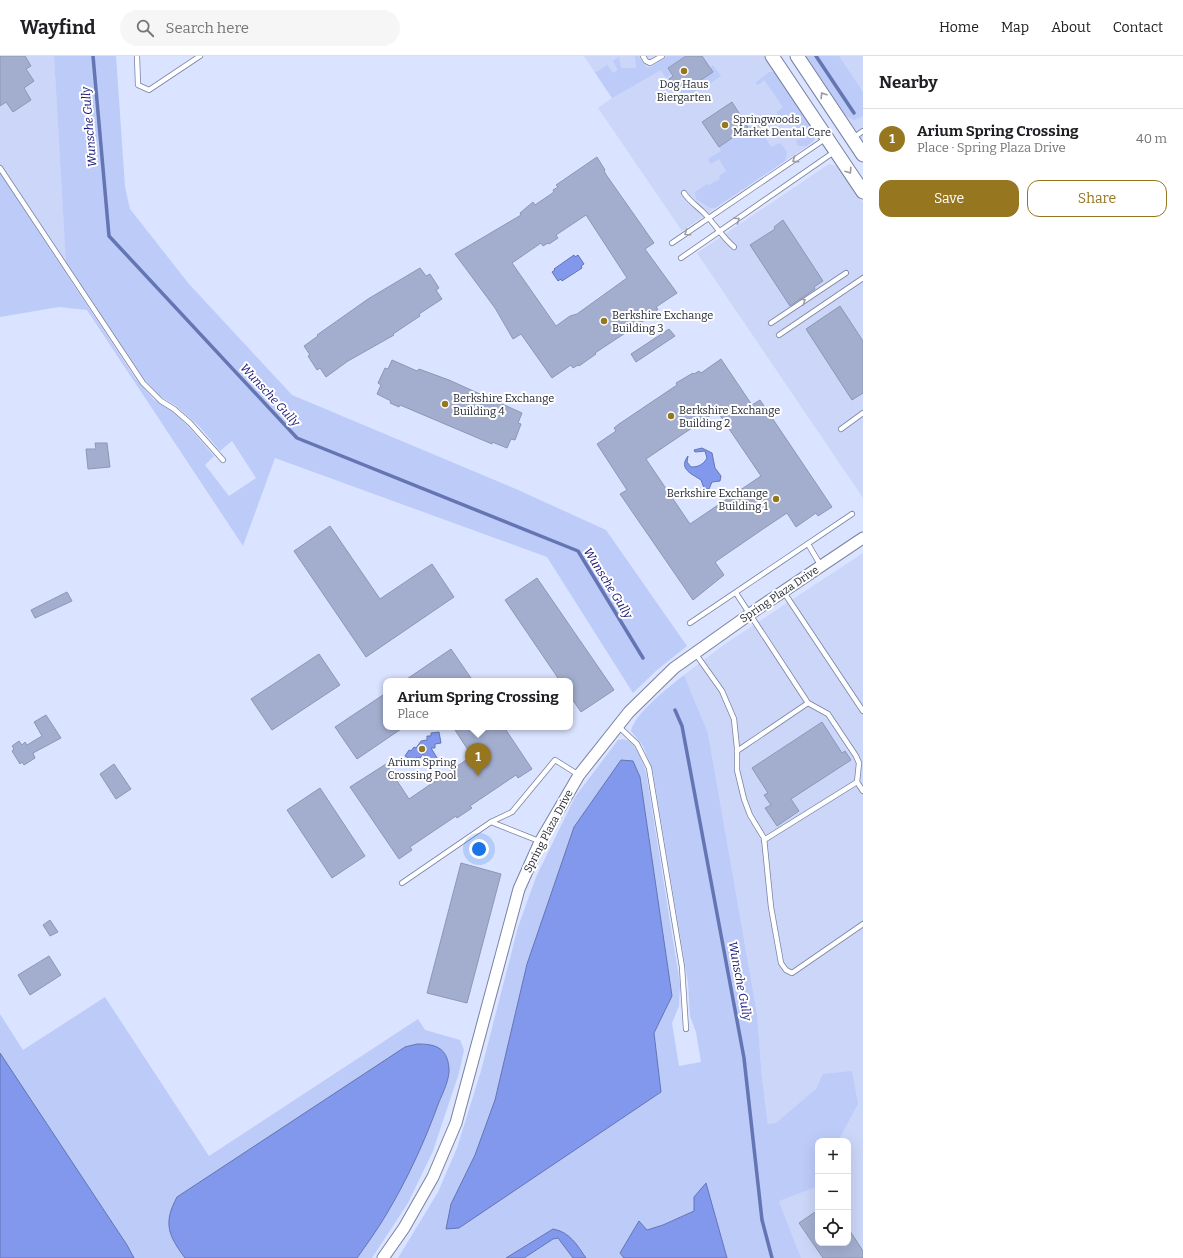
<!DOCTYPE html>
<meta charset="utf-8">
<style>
:root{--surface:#fff;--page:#f6f6f6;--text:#202124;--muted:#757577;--line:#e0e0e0;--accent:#96771f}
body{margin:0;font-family:Bitter,serif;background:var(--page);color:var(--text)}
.controls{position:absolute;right:12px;bottom:12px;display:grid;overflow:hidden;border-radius:8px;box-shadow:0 4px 16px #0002}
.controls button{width:36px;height:36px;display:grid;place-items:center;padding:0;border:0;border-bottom:1px solid var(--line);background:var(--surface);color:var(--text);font:20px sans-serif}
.you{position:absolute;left:479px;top:793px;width:14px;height:14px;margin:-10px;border:3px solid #fff;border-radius:50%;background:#1a73e8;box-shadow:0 0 0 6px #1a73e833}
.badge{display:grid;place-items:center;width:26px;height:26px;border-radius:50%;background:var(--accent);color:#fff;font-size:13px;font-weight:700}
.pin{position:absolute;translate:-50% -33px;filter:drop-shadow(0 1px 2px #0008)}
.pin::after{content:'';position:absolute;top:21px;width:14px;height:12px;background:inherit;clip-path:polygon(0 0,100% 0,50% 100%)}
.popup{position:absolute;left:383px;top:622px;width:190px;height:52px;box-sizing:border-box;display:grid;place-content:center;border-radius:8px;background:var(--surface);filter:drop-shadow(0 1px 3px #0005);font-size:13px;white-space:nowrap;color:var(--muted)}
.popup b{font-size:15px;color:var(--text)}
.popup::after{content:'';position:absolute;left:50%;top:100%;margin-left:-8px;border:8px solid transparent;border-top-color:var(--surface)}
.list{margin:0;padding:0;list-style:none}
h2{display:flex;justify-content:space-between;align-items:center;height:52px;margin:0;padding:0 16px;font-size:17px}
h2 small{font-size:13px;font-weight:400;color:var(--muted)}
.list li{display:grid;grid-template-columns:26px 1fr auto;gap:12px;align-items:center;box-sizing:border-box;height:60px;padding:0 16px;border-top:1px solid var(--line)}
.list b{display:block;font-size:15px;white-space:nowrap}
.list p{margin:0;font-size:13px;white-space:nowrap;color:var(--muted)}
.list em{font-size:13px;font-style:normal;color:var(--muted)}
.actions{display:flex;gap:8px;padding:12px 16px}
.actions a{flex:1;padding:9px 0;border:1px solid var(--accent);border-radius:12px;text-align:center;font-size:14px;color:var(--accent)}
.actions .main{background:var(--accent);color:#fff}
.icon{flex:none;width:22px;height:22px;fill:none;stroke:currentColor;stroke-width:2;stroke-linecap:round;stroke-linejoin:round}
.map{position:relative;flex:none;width:863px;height:1202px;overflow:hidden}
header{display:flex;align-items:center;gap:24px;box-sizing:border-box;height:56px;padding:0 20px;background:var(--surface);border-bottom:1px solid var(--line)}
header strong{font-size:19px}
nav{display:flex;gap:22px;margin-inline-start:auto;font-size:14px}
.search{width:280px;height:36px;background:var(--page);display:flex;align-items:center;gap:10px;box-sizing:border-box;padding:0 14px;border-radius:22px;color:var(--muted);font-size:15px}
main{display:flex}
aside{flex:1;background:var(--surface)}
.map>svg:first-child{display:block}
.built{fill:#cbd6f8;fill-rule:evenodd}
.green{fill:#bdcbf9}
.water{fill:#8198ed;stroke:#6475b4}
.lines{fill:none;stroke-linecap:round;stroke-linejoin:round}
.stream{stroke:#6475b4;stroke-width:3.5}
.building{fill:#a3aecf;stroke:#8c97b7;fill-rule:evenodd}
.service-casing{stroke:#7882a1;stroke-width:6}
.tertiary-casing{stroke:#7882a1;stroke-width:13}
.secondary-casing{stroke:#7882a1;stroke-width:15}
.service{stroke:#fff;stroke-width:4.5}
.tertiary{stroke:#fff;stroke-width:11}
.secondary{stroke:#fff;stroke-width:13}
.oneway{stroke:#9a9ca1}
.poi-dot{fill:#96771f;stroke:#fff;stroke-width:1.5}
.labels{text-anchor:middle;stroke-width:4;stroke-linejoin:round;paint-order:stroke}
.poi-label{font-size:11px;fill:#1f232f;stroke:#fff;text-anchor:start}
.street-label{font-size:11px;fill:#1f232f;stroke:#fff}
.water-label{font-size:12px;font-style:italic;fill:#151376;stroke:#fff}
</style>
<header>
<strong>Wayfind</strong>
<div class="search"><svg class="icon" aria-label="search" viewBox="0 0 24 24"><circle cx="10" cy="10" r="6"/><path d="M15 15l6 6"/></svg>Search here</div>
<nav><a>Home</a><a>Map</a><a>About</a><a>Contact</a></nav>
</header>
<main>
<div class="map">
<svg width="863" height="1202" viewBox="0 0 863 1202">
<rect width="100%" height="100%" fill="#dae3ff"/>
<!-- built -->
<g class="built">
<polygon points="0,0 54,0 67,224 0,123"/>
<polygon points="584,0 766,0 812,70 815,83 812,87 682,175 598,52 612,42"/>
<polygon points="805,0 863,0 863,87 843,58"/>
<polygon points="829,108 837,110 842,115 863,147 863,442 697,197"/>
<path d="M 863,497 L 863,1202 L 801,1202 L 779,1145 L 762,1022 L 757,958 L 708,677 L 684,619 L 725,588 ZM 818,1085 L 848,1085 L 848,1187 L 818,1187 Z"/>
</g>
<!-- green -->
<g class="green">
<polygon points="54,0 116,0 125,131 130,153 189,228 292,339 516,433 606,474 687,590 657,614 633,637 547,501 275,402 243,490 87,254 59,251 0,261 0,117 135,322 153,343 171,354 186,368 214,400 205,409 229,440 256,422 232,385 220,395 199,370 175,349 160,340 145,324 66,208"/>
<polygon points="635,0 638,0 646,11 649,12 668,0 686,0 668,12 672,18 666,22 661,14 612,42 594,15 597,16 607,9 613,17 618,14 613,5 619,1 621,12 636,12"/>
<polygon points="805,0 839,0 863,36 863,60 854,64 843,58"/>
<polygon points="713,9 721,20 699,35 695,28"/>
<polygon points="769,16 773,16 778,19 812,70 815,83 807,90 798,90 796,85 803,81 787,58 780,62 778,61 777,56 783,51 764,24 758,29 755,27"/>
<polygon points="690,26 697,36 682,46 674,34 679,28 681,32"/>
<polygon points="761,61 767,68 767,71 761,75 771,91 780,87 787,96 785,105 715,152 710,152 696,143 695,136 707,128 709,129 720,123 719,120 726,115 719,103 711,108 708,103 721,95 719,91 755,67 754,66"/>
<path d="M 684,619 L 708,677 L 757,958 L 762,1022 L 768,1068 L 776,1067 L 816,1033 L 823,1018 L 852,1015 L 858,1048 L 838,1085 L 818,1085 L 818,1132 L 813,1132 L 779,1145 L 801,1202 L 727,1202 L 705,1127 L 694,1155 L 663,1169 L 647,1174 L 639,1165 L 620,1197 L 624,1202 L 398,1202 L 438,1136 L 457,1092 L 481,1015 L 518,871 L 536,821 L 575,741 L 618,684 C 634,678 642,705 646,716 L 680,928 L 679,950 L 672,967 L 679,1010 L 701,1006 L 696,976 L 690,960 L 688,927 L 653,716 L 643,690 L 631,675 C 634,658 670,630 684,619 Z"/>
<polygon points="105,941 209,1100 418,963 425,974 460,984 464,994 459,1017 433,1095 408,1147 372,1202 0,1202 0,958 23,994"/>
</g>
<!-- water -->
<g class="water">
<polygon points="574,199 575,201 578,199 584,208 581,210 582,212 562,225 561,223 558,225 552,216 555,214 554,213"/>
<path d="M 702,392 L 712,397 L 715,412 L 721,420 L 720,425 L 712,426 L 709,433 L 704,432 L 701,424 C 692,418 678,413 688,400 L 687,406 L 691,411 C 698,411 703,409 707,402 L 705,395 L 695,396 L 694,394 Z"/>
<polygon points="439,676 441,687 435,688 435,692 431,692 439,705 430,711 429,707 423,698 420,702 417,701 414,706 405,700 409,694 411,695 414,691 416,692 421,685 427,684 427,680 431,680 431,677"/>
<polygon points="621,704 633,705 640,721 672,940 654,977 661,1036 459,1172 446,1173 451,1148 475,1099 495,1044 527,908 574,771"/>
<path d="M 417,988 C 435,988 447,991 449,1012 C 450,1022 443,1037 439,1046 C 425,1085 407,1124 386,1159 C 377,1174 367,1188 357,1202 L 185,1202 C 168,1179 163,1167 177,1141 L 405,991 Z"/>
<polygon points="0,997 127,1189 134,1202 0,1202"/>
<polygon points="706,1127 727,1202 624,1202 620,1197 639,1165 647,1174 663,1169 694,1155 694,1141"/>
<path d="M 553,1173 C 570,1176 577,1189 586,1202 L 573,1202 L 558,1182 L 553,1183 L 524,1202 L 506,1202 Z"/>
</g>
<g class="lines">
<!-- stream -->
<g class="stream">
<polyline points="93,0 109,180 297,382 578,495 643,602"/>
<polyline points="816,0 854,57"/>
<polyline points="675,654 682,670 744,1002 762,1164 772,1202"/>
</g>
</g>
<!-- building -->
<g class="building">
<polygon points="0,0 25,0 31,10 26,13 34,25 24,32 31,44 13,56 6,46 0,50"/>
<polygon points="686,0 702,0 713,16 692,30 690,26 681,32 679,28 675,31 669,23 673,20 668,12"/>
<polygon points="732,46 748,71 719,91 702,66"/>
<path d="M 597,101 L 605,114 L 604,115 L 607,120 L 654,187 L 645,193 L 677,237 L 656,251 L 658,253 L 654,258 L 595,297 L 596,298 L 579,310 L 578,309 L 573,312 L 571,309 L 552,322 L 521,278 L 513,283 L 495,252 L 455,198 L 521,159 L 520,157 L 533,146 L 535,149 L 554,136 L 553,134 L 558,131 L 556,129 ZM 586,159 L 627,222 L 577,258 L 570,260 L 556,270 L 512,207 L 541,187 L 543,190 L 548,187 L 549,188 L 558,182 L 556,179 Z"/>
<polygon points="783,164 823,225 814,231 815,233 790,250 750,189 775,173 774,171"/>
<polygon points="420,212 426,220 430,218 439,232 436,234 442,243 419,258 420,260 393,278 394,279 348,305 326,321 320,312 317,314 308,300 310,299 304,290 318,280 317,279 368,243"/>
<polygon points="840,250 863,285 863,337 852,344 806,273"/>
<polygon points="669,273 675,280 636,306 631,298"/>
<path d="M 721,303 L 752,349 L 760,344 L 832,451 L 818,460 L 816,457 L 796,471 L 787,457 L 766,471 L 715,506 L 724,519 L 693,544 L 620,438 L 627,434 L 597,388 L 616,375 L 614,372 L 619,368 L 677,329 L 676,327 L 693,317 L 694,318 L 699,315 L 701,317 ZM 717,355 L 761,420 L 690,468 L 646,403 Z"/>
<polygon points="392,304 417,315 419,313 449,324 522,357 518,367 521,368 515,384 511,383 507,392 492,386 492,388 400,349 399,351 390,347 391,345 377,338 381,329 378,327 385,312 388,313"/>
<polygon points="95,387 107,387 110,411 88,413 86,393 96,393"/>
<polygon points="330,470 380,543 432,508 454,541 366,601 294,495"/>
<polygon points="537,522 614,634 581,656 570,640 570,625 560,625 505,544"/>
<polygon points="67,536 72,545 35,562 31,554"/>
<polygon points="451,593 473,625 404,625"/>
<polygon points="319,598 340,629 272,674 251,643"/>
<polygon points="386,637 386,671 404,671 357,703 335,671"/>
<polygon points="46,659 61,682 33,697 35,702 24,709 22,706 20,708 12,695 14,693 12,690 19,685 22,689 25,686 27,689 42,680 34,666"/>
<polygon points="822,666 842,697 845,695 851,704 791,743 799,755 777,770 765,752 771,749 764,739 768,737 752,712"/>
<polygon points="453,671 504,671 532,713 518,722 516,719 470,750 472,752 457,762 456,760 410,791 412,794 399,803 350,731 386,708 409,743 472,700"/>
<polygon points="114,708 131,733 116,743 100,718"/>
<polygon points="320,732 365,800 332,822 287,754"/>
<polygon points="461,807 501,818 467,947 427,937"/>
<polygon points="50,864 58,876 50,880 43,869"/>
<polygon points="49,900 61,919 30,939 18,919"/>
<polygon points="818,1154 818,1187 848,1187 848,1172 863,1195 863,1202 823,1202 799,1167"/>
</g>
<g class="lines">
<!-- service casing -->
<g class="service-casing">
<g id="service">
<polyline points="137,0 138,29 149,34 200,0"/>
<polyline points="643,0 646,5 650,7 662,0"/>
<polyline points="853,82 863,75"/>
<polyline points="0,112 143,327 161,345 174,353 190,367 223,404"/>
<path d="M 684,137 C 689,145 697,150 704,157 C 715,168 722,181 734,191"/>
<polyline points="672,187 825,83"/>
<polyline points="681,202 834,96"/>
<polyline points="771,267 846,217"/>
<polyline points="779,279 863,222"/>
<polyline points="841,373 863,357"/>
<polyline points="808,488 821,510"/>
<polyline points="783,535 863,655"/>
<polyline points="736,537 808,647 828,658 856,700 859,707 857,726 863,735"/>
<polyline points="690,567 852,458"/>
<polyline points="695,597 722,635 734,663 737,692 737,714 744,743 750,759 764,782 771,851 781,907 786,914 792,917 863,868"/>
<polyline points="618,670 637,688 649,712 682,911 686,973"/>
<polyline points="737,695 808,647"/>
<polyline points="491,766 539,785"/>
<polyline points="764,784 857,726"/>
<polyline points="402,827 491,766 512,756 555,704 579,719"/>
</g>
</g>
<!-- tertiary casing -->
<g class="tertiary-casing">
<polyline id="tertiary" points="383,1202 404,1172 433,1121 456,1067 519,833 540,786 579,719 629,656 674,612 760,551 863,482"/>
</g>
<!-- secondary casing -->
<g class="secondary-casing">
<g id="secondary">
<polyline points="772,0 863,136"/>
<polyline points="797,0 863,99"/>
</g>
</g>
<!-- service -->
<use href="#service" class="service"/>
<!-- tertiary -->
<use href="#tertiary" class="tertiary"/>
<!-- secondary -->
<use href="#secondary" class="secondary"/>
</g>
<!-- one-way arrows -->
<defs><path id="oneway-chevron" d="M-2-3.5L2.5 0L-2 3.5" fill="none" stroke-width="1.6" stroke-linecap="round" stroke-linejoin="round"/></defs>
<g class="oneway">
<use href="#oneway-chevron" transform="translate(823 39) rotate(-123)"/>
<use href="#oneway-chevron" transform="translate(795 104) rotate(146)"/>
<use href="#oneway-chevron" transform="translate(849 115) rotate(56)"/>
<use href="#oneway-chevron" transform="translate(737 164) rotate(-35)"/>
<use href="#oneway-chevron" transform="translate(687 177) rotate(145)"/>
<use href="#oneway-chevron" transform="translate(803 245) rotate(-34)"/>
</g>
<!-- markers -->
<g class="poi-dot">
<circle cx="684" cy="15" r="4"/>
<circle cx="725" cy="69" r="4"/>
<circle cx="604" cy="265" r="4"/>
<circle cx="445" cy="348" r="4"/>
<circle cx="671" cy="360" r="4"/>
<circle cx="776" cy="443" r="4"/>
<circle cx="422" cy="693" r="4"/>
</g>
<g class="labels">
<!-- poi labels -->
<g class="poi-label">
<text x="684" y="32" text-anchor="middle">Dog Haus<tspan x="684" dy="13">Biergarten</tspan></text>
<text x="733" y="67">Springwoods<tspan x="733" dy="13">Market Dental Care</tspan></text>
<text x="612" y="263">Berkshire Exchange<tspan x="612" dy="13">Building 3</tspan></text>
<text x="453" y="346">Berkshire Exchange<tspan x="453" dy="13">Building 4</tspan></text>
<text x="679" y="358">Berkshire Exchange<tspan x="679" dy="13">Building 2</tspan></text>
<text x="768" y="441" text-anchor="end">Berkshire Exchange<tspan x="768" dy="13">Building 1</tspan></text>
<text x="422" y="710" text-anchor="middle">Arium Spring<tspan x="422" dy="13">Crossing Pool</tspan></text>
</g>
<!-- street labels -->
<g class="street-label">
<text transform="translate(779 538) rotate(-34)" y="4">Spring Plaza Drive</text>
<text transform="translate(548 775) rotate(-62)" y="4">Spring Plaza Drive</text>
</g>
<!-- water labels -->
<g class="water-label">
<text transform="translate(89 71) rotate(-95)" y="4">Wunsche Gully</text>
<text transform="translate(270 339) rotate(47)" y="4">Wunsche Gully</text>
<text transform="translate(608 527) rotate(58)" y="4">Wunsche Gully</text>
<text transform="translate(740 925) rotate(79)" y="4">Wunsche Gully</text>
</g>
</g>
</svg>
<div class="controls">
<button>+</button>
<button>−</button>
<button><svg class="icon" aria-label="locate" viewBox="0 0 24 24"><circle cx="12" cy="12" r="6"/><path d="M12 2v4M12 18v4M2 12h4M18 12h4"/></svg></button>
</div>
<div class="you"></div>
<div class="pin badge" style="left:478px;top:720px">1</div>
<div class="popup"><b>Arium Spring Crossing</b>Place</div>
</div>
<aside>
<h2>Nearby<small></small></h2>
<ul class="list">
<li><span class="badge">1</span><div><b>Arium Spring Crossing</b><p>Place · Spring Plaza Drive</p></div><em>40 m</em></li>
</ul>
<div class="actions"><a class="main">Save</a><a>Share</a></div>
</aside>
</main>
